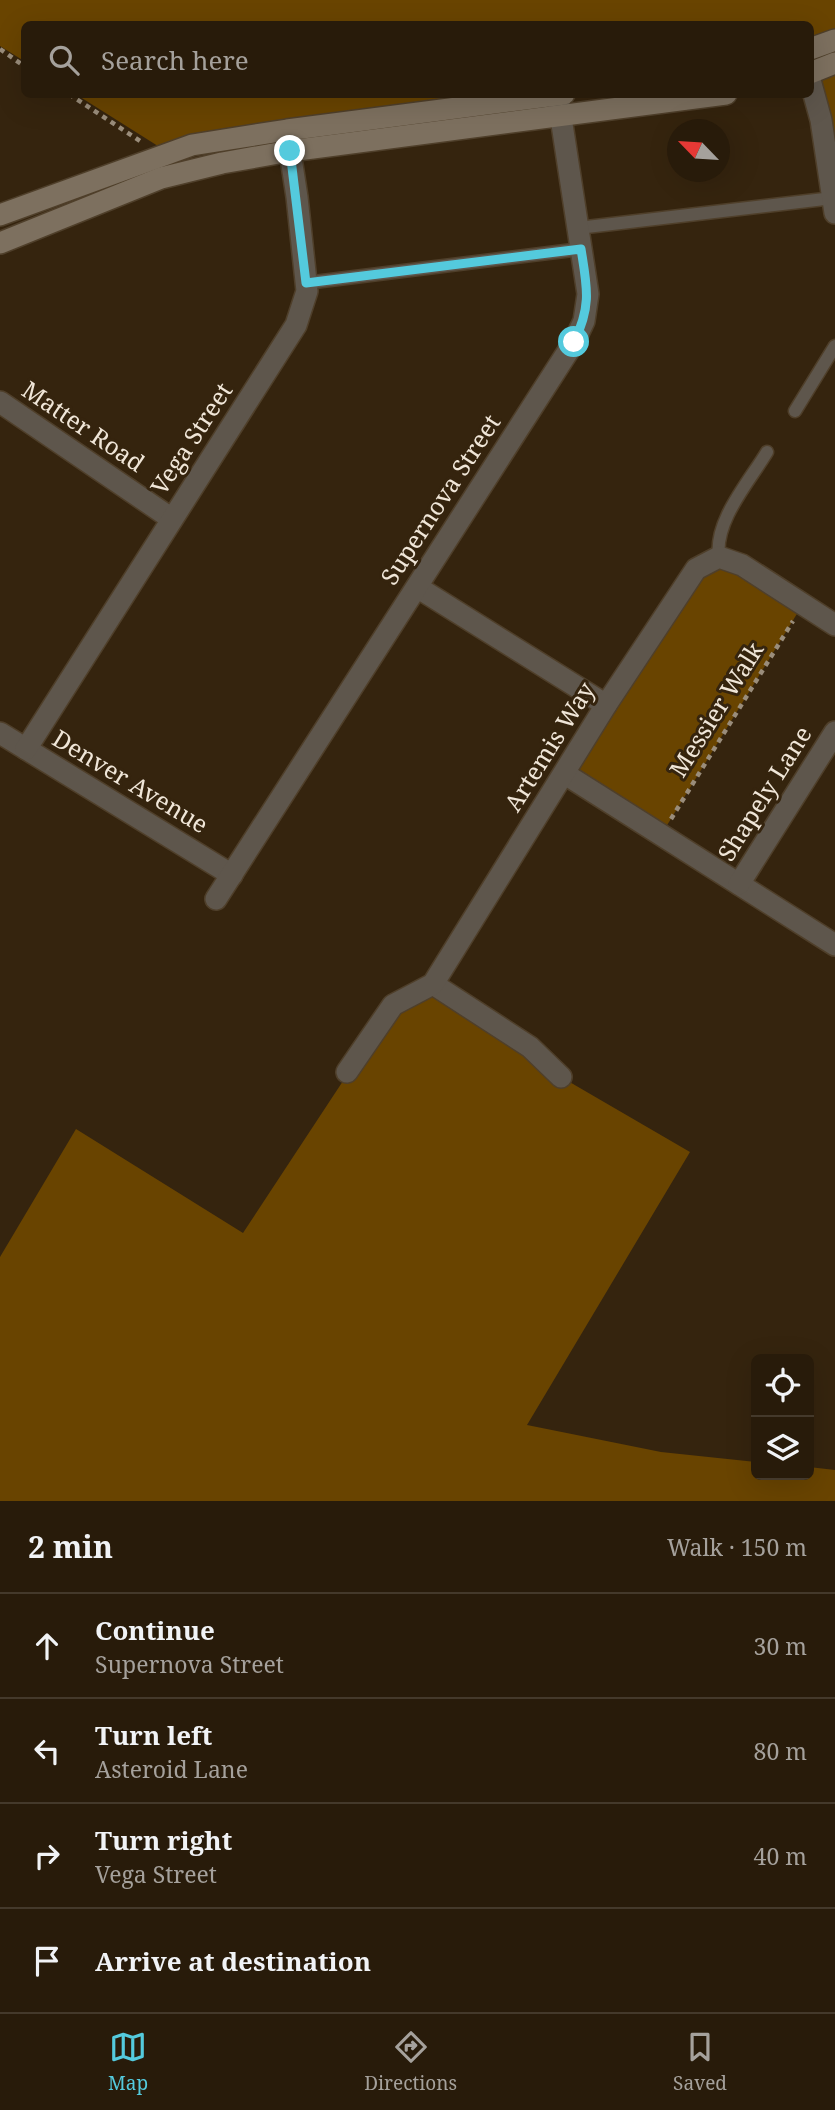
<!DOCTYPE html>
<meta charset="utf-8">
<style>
:root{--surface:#281b0a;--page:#342818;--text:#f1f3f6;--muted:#a5a19c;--line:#44392b;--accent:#54cadd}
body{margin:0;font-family:"Noto Serif",serif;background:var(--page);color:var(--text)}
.controls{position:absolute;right:21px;bottom:21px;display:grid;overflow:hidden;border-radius:10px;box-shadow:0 7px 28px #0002}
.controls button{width:63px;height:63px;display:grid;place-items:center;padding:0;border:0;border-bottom:2px solid var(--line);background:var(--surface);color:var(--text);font:35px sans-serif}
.compass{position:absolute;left:667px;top:119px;width:63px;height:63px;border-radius:50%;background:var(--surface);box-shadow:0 7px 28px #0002;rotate:295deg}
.stop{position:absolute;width:21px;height:21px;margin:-16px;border:5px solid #54cadd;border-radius:50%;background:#fff}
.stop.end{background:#54cadd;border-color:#fff;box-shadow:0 2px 7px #0008}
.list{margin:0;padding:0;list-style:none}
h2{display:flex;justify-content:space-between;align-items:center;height:91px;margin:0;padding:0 28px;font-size:30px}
h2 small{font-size:23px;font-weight:400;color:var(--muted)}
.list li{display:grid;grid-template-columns:46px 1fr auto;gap:21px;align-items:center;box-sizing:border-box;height:105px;padding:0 28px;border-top:2px solid var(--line)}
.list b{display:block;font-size:26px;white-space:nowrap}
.list p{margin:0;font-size:23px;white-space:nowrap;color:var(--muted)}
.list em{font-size:23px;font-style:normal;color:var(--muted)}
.icon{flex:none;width:38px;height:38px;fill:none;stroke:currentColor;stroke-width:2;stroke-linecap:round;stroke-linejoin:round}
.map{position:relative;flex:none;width:835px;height:1501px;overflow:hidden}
.search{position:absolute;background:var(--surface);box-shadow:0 7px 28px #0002;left:21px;right:21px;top:21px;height:77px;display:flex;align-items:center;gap:18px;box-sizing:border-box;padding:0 24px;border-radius:10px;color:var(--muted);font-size:26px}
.sheet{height:511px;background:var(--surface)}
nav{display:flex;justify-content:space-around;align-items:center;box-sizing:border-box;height:98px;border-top:2px solid var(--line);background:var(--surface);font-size:19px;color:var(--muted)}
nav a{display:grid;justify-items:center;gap:4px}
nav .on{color:var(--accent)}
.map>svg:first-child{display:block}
.green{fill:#694400}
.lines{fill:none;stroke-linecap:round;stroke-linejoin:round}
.lane-casing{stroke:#4f3f2a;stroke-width:15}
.street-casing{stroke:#4f3f2a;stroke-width:24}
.secondary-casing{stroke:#4f3f2a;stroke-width:24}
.path{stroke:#9a8d7b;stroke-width:4.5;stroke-dasharray:5 5;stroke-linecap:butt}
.lane{stroke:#5e564c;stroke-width:12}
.street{stroke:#5e564c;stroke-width:21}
.secondary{stroke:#7d705f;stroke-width:21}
.route{stroke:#54cadd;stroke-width:9}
.labels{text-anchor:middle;stroke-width:6;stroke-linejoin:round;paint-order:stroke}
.street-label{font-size:24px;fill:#f0e6d8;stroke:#35240e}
</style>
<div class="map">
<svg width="835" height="1501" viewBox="0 0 835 1501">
<rect width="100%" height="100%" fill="#35240e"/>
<!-- green -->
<g class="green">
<polygon points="0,0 835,0 835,40 811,49 810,24 24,24 24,61 0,46"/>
<polygon points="835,63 835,213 811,80"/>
<polygon points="77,95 564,95 169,153"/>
<polygon points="711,560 803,604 661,835 565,774"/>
<polygon points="433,984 561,1077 690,1152 527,1425 661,1452 756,1462 756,1475 809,1475 809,1467 835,1470 835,1501 0,1501 0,1257 76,1129 243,1233 393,1005"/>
</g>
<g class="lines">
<!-- lane casing -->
<g class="lane-casing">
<g id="lane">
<polyline points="578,228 833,198"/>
<polyline points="306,283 581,249"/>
<polyline points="795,411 835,346"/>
<path d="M 719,557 C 714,521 749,482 767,452"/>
</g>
</g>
<!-- street casing -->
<g class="street-casing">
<g id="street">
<polyline points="810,80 821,120 835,213"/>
<polyline points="0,402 172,519"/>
<polyline points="417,587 606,705"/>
<polyline points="0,733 232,875"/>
<polyline points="26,749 296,325 307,291 297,197 287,132"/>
<polyline points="565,774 835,945"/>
<polyline points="739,884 835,732"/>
<polyline points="216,899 574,342 584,321 588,294 558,98"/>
<polyline points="433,984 530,1047 561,1077"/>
<polyline points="347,1072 393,1005 433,984 606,705 696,569 719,557 742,565 835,625"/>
</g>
</g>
<!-- secondary casing -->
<g class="secondary-casing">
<g id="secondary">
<polyline points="810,49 835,40"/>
<polyline points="810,73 835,63"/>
<polyline points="0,215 192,145 287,130 564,94"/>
<polyline points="0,243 161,178 222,163 290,151 726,94"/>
</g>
</g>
<!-- path -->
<g class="path">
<polyline points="0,49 24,66"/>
<polyline points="69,94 140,141"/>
<polyline points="671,819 793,621"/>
</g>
<!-- lane -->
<use href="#lane" class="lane"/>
<!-- street -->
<use href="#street" class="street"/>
<!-- secondary -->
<use href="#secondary" class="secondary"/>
</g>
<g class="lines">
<!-- route -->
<path class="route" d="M 290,151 L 306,283 L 581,249 C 587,287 592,305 574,342"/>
</g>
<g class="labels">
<!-- street labels -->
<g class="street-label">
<text transform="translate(83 427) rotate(34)" y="8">Matter Road</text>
<text transform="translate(192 439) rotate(-57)" y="8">Vega Street</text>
<text transform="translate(441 500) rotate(-57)" y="8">Supernova Street</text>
<text transform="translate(717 710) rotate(-58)" y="8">Messier Walk</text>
<text transform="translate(550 747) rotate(-58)" y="8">Artemis Way</text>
<text transform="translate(130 782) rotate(31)" y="8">Denver Avenue</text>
<text transform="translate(765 794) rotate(-58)" y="8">Shapely Lane</text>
</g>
</g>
</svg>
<div class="controls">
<button><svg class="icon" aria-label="locate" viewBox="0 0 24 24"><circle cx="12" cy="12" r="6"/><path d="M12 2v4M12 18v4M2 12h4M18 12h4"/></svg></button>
<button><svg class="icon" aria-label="layers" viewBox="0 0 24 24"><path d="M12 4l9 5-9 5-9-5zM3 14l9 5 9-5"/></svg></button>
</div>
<svg class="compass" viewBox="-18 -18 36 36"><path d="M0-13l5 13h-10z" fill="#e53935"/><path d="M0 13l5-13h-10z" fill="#a5a19c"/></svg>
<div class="stop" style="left:574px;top:342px"></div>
<div class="stop end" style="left:290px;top:151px"></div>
<div class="search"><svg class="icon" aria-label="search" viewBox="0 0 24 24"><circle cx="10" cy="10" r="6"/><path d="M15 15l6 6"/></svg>Search here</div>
</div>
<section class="sheet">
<h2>2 min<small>Walk · 150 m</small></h2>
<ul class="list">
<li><svg class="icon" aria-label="ahead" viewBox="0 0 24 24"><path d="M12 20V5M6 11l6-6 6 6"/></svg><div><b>Continue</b><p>Supernova Street</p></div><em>30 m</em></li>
<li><svg class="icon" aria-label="left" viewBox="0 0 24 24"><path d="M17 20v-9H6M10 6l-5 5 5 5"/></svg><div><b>Turn left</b><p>Asteroid Lane</p></div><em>80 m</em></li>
<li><svg class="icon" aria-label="right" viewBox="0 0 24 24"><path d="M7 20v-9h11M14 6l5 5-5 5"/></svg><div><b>Turn right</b><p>Vega Street</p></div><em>40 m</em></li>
<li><svg class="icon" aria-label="arrive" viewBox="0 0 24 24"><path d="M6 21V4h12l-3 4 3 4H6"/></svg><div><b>Arrive at destination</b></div></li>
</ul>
</section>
<nav>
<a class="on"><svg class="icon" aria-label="map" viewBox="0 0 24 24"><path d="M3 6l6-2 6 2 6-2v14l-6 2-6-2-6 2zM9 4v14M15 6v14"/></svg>Map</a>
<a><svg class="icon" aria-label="directions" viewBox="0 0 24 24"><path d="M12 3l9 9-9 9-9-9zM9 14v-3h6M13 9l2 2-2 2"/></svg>Directions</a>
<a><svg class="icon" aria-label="saved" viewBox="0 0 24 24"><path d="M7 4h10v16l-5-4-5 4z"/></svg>Saved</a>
</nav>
